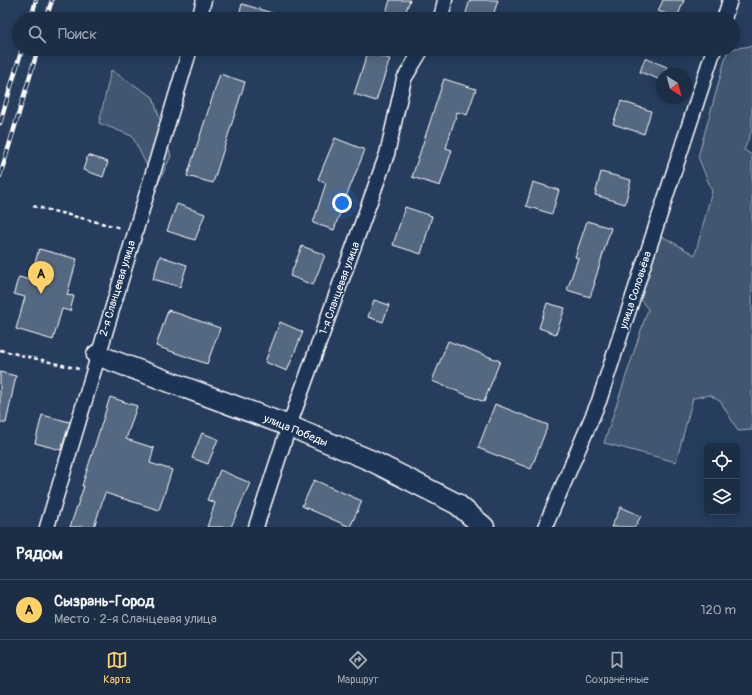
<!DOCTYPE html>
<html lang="ru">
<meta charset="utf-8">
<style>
:root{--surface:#1c2e46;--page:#25364d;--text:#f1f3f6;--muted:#a0a8b3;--line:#3a4a5f;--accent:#ffd166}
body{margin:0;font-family:Pangolin,sans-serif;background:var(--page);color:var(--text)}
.controls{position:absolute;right:12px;bottom:12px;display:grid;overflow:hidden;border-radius:6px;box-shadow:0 2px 10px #0003}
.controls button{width:36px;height:36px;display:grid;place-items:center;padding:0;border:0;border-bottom:1px solid var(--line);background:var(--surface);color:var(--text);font:20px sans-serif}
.compass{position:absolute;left:656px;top:68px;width:36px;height:36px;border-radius:50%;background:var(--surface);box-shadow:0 2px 10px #0003;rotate:144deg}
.you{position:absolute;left:342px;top:203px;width:14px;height:14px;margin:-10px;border:3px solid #fff;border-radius:50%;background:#1a73e8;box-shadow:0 0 0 6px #1a73e833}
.badge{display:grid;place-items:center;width:26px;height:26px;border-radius:50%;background:var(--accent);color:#111;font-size:13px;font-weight:700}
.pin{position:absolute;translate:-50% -33px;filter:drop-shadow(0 1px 2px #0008)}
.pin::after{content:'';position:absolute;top:21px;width:14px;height:12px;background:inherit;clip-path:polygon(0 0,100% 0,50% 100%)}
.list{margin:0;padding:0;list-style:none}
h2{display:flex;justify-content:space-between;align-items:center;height:52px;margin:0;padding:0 16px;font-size:17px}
h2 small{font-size:13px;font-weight:400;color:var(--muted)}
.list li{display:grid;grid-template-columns:26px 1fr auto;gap:12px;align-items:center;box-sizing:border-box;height:60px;padding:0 16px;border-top:1px solid var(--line)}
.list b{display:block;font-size:15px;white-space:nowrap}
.list p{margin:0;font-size:13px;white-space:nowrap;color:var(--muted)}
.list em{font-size:13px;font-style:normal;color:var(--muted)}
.icon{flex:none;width:22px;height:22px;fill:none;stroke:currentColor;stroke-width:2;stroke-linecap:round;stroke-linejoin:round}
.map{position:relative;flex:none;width:752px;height:527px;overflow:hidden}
.search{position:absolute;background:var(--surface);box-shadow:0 2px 10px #0003;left:12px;right:12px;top:12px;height:44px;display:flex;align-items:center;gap:10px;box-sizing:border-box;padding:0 14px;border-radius:22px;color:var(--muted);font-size:15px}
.sheet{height:112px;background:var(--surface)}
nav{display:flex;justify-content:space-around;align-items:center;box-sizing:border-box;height:56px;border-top:1px solid var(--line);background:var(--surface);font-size:11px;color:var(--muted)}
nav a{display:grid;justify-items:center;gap:2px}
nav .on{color:var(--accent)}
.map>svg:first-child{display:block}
.green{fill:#425672;stroke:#a0aab8}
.building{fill:#556781;stroke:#fff}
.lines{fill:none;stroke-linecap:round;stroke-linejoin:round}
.street-casing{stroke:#fff;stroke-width:17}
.secondary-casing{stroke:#fff;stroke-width:23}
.path{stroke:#fff;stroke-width:2.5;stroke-dasharray:4 3;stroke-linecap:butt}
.street{stroke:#1d3557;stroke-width:14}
.secondary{stroke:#1d3557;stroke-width:20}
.rail-casing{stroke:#fff;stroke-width:4.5}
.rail{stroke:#1d3557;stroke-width:3;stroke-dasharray:9;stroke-linecap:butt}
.labels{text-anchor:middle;stroke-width:3;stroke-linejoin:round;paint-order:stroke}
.street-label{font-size:11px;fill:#fff;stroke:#1d3557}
</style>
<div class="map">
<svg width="752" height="527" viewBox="0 0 752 527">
<rect width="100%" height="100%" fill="#263d5e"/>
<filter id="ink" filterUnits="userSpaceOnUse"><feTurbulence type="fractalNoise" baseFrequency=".025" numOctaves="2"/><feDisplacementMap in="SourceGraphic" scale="8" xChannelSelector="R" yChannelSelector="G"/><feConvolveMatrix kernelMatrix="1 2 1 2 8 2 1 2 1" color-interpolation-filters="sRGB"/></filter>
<g filter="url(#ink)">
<!-- green -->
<g class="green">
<polygon points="752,46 752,130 744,150 752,155 752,430 738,431 721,402 710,395 693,398 676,462 604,443 648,309 635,293 660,235 695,255 712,191 698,157 728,49"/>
<polygon points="111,70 153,97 171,156 157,186 132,136 99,123"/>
</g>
<!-- building -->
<g class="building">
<polygon points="390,0 410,0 403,19 384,19"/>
<polygon points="470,0 498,0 492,19 464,19"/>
<polygon points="663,0 684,0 677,18 658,11"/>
<polygon points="242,4 279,15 278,19 238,19"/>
<polygon points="368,52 390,59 376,101 354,94"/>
<polygon points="645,58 667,67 664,74 662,74 661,80 640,72"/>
<polygon points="220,74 245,82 213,183 187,176"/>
<polygon points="444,79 476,89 467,115 457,112 446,148 452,150 440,186 412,177"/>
<polygon points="621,101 651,111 644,134 613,124"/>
<polygon points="335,138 365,150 342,207 334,230 313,223 326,183 318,179"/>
<polygon points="88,155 108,162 103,177 83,170"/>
<polygon points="601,172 631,180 625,204 595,195"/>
<polygon points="533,182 559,190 552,214 526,206"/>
<polygon points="177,204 205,214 195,240 167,231"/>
<polygon points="405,207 432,216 421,254 393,245"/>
<polygon points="587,221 611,228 594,283 595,283 590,297 567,290 578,258 575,257"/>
<polygon points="302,246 325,255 313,285 290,276"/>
<polygon points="39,249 77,259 67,295 74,296 70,311 62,309 53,340 16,329 25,297 14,294 16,285 19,277 30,280"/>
<polygon points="160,256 187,265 180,287 153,279"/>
<polygon points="374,300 389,305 383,322 368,317"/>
<polygon points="547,303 565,308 556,334 539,328"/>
<polygon points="168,310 220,328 207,364 156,346"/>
<polygon points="280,322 303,332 287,371 265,362"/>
<polygon points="448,341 500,361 484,402 432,381"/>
<polygon points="0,372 16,376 6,423 0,423"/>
<polygon points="110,397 137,406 126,439 154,448 150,463 172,470 159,510 105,493 94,527 70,527 84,486 82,486"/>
<polygon points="495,404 548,425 531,469 478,448"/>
<polygon points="42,415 70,422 61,450 35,443"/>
<polygon points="202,433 218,439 208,464 192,458"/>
<polygon points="220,470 250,483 231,527 207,527 215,503 207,500"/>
<polygon points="314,480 362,501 350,527 302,506"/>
<polygon points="621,507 641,516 635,527 611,527"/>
</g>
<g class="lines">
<!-- street casing -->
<g class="street-casing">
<g id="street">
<polyline points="199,19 204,0"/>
<polyline points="439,19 442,14 445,0"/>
<polyline points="724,19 730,0"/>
<polyline points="47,527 190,49"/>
<polyline points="256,527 289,426 387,154 404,79 422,49"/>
<polyline points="545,527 599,401 714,49"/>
</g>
</g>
<!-- secondary casing -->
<g class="secondary-casing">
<polyline id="secondary" points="97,355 289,426 372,461 457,504 484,527"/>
</g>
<!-- path -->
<g class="path">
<polyline points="33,206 121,228"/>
<polyline points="0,350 79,369"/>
</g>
<!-- street -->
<use href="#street" class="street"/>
<!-- secondary -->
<use href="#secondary" class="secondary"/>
<!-- rail casing -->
<g class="rail-casing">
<g id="rail">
<polyline points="31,19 36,0"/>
<polyline points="46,19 52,0"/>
<polyline points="0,123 22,49"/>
<polyline points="0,176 38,49"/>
</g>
</g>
<!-- rail -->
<use href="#rail" class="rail"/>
</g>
</g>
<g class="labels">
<!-- street labels -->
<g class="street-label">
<text transform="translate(117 288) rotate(-73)" y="4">2-я Сланцевая улица</text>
<text transform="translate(339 288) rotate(-70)" y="4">1-я Сланцевая улица</text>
<text transform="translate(635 290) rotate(-72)" y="4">улица Соловьёва</text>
<text transform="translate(296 430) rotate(22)" y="4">улица Победы</text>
</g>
</g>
</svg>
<div class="controls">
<button><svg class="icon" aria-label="locate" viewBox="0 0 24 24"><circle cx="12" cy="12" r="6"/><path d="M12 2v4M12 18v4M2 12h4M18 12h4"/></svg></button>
<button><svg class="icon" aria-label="layers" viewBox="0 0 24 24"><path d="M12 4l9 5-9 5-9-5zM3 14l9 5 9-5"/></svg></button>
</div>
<svg class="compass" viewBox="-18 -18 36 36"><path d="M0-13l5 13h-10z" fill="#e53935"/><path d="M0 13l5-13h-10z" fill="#a0a8b3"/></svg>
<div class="you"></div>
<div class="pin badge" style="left:41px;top:294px">A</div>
<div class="search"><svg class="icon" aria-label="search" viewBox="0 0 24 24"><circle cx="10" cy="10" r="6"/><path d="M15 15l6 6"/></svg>Поиск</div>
</div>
<section class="sheet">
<h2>Рядом<small></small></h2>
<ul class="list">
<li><span class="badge">A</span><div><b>Сызрань-Город</b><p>Место · 2-я Сланцевая улица</p></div><em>120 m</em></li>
</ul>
</section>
<nav>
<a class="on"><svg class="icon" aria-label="map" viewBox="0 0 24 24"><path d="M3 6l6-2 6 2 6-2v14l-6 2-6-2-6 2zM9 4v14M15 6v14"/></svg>Карта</a>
<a><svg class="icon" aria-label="directions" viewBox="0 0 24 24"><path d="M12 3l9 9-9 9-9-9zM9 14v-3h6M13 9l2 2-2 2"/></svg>Маршрут</a>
<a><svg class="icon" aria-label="saved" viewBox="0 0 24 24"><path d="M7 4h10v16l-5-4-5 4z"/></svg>Сохранённые</a>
</nav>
